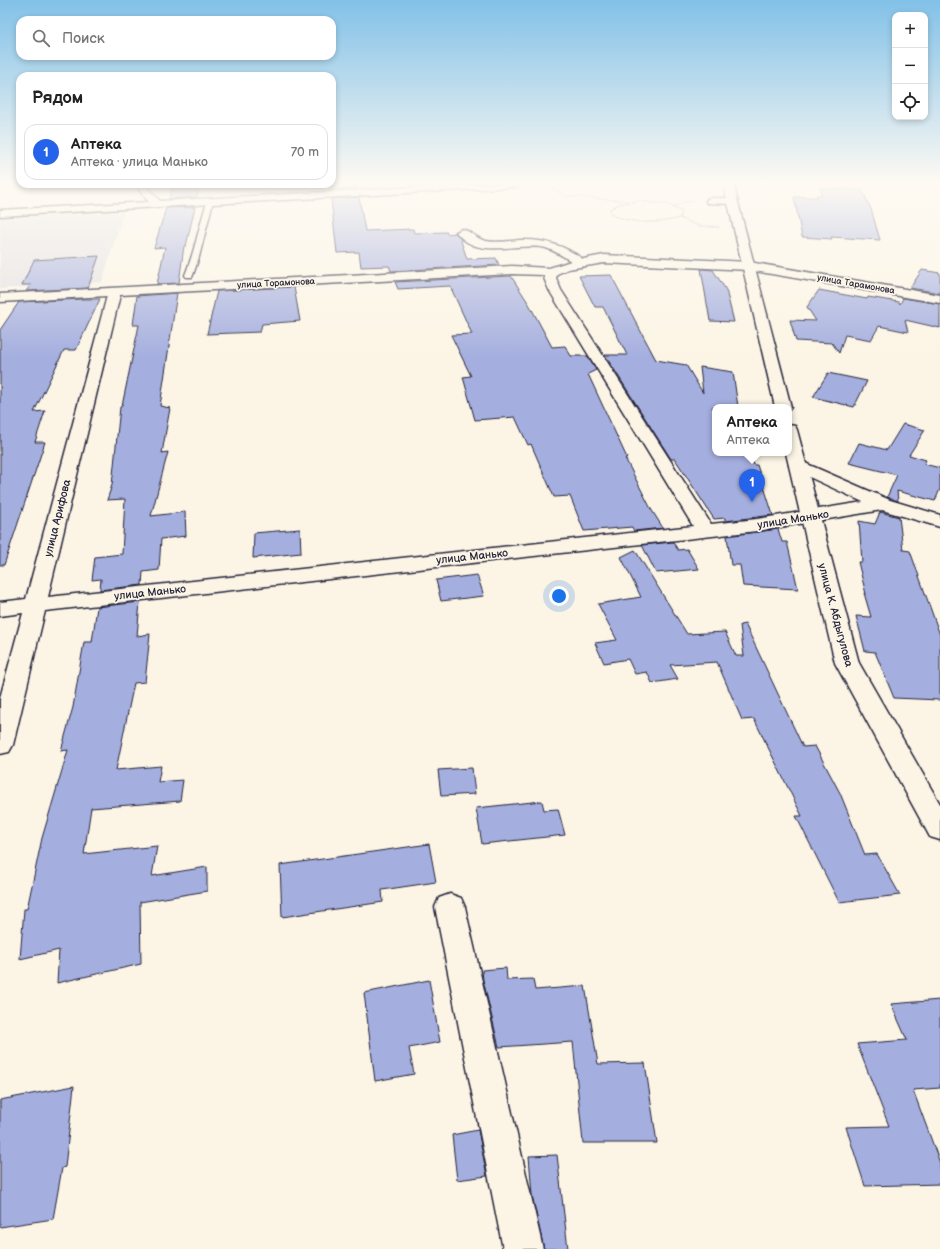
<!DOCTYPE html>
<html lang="ru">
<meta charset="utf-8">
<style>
:root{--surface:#fff;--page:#f2f2f2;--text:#222;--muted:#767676;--line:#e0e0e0;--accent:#2563eb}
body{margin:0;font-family:"Balsamiq Sans",sans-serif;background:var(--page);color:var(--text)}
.controls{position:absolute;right:12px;top:12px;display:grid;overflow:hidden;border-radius:8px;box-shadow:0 2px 6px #0003}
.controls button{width:36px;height:36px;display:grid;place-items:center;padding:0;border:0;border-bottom:1px solid var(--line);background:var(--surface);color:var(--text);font:20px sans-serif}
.you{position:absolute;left:559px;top:596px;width:14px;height:14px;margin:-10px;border:3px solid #fff;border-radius:50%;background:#1a73e8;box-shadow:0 0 0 6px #1a73e833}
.badge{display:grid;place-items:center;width:26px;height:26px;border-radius:50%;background:var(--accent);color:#fff;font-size:13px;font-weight:700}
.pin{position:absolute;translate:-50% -33px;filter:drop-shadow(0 1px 2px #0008)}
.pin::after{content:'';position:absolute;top:21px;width:14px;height:12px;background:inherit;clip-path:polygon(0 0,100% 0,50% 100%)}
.popup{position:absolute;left:712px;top:404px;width:80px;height:52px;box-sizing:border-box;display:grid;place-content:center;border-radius:8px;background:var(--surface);filter:drop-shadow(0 1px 3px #0005);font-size:13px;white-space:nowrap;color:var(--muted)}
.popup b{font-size:15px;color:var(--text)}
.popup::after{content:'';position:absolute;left:50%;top:100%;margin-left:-8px;border:8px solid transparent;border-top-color:var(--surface)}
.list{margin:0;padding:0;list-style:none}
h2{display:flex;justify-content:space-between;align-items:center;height:52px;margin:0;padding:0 16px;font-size:17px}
h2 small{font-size:13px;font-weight:400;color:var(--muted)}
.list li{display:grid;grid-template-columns:26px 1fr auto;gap:12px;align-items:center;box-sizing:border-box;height:56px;margin:0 8px 8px;padding:0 8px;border:1px solid var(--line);border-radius:12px}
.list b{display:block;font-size:15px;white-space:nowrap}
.list p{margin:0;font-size:13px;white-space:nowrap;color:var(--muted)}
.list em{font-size:13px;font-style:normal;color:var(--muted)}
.icon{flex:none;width:22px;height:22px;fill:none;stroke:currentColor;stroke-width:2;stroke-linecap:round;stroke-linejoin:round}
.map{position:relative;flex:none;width:940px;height:1249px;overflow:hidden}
.search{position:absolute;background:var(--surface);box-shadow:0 2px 6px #0003;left:16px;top:16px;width:320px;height:44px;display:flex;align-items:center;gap:10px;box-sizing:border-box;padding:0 14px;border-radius:12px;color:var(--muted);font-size:15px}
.panel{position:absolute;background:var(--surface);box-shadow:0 2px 6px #0003;left:16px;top:72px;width:320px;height:116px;border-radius:12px}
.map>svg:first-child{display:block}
.built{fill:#e2e0e3}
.building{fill:#a5afdf;stroke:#22223b}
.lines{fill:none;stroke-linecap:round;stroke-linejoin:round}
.lane-casing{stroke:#22223b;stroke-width:3}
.street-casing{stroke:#22223b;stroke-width:3}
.secondary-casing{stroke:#22223b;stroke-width:3}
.path{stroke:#22223b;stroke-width:1.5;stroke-dasharray:0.5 1.5;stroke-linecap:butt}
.lane{fill:#fcf5e5;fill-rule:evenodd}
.street{fill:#fcf5e5;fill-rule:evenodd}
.secondary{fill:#fcf5e5;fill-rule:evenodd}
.labels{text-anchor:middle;stroke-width:3.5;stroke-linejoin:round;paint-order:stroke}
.far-street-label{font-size:9px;fill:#22223b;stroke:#fcf5e5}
.street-label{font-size:11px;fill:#22223b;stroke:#fcf5e5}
</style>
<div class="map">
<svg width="940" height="1249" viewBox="0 0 940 1249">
<rect width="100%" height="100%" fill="#fcf5e5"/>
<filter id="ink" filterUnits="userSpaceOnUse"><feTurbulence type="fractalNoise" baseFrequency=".025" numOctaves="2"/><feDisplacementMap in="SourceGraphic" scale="8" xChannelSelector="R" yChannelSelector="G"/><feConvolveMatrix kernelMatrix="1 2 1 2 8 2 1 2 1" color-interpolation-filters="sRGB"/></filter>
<g filter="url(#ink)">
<!-- built -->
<polygon class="built" points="124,211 102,282 0,289 0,218"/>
<!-- building -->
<g class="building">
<polygon points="173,184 200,184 197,197 169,199"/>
<polygon points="330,184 356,184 357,189 330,190"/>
<polygon points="820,188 862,190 871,209 880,240 831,237 832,239 802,237 794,197 817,197 817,195 822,195"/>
<polygon points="359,197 365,231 413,229 414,233 447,232 447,234 455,233 460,238 467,259 496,258 499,265 391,271 389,266 361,267 359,252 337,253 331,199"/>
<polygon points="195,207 186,246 184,246 179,283 157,284 165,247 154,248 166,208"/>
<polygon points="99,256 88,288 26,291 31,285 22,285 34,260"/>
<polygon points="701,269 713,270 726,290 734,322 710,321"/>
<polygon points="922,270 940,273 940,293 910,288"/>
<polygon points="611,275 656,360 686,365 703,393 700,367 733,372 738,407 712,407 715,412 715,453 750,454 754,465 757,465 773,515 725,521 725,518 714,519 675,459 671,459 605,355 627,355 603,307 595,307 579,276"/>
<polygon points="511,276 529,304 552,347 565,346 571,356 587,356 596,370 588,374 627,458 625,458 651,509 663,528 634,531 632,527 584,531 570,496 554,497 531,444 528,445 515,417 475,420 463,377 471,376 451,335 472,334 450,286 398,289 395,282"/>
<polygon points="294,287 300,321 262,324 260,332 207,334 217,291"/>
<polygon points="819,290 867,299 868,297 899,302 900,304 903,298 940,304 940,328 905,320 908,332 879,326 871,340 845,335 839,353 832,343 796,341 790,320 816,321 807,307"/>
<polygon points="177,293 160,406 170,408 162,453 168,452 151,516 185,512 186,536 161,539 159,570 143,572 142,585 100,590 101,579 92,580 95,557 122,554 125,499 107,500 112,485 120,407 122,406 139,325 133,325 137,296"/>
<polygon points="84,299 100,299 76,350 64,350 34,412 45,411 35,442 45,442 4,565 0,565 0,330 19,302"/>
<polygon points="828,373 867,381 854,407 813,397"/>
<polygon points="903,424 925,430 909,455 926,460 924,464 940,468 940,489 935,501 897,491 898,501 887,497 897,475 849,463 859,443 887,450"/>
<polygon points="880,512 899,517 903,550 910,551 940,635 940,700 894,698 875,652 865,651 856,616 871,617 864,593 866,594 858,562 862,562 859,521 875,524"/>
<polygon points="300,529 301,553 253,558 254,533"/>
<polygon points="778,529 782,542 787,542 798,589 743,586 740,565 731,565 727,536"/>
<polygon points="673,542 678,550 687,549 699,569 656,573 642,545"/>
<polygon points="635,550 687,634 725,632 736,656 744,656 740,625 745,624 803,747 815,746 840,793 865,855 877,854 900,895 839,902 796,816 802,816 754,719 742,720 717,662 670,665 678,679 652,683 647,672 635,674 628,659 604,663 595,643 617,640 598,604 641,597 621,557"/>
<polygon points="477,575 484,596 441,601 436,580"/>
<polygon points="140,602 137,636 150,634 145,682 134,683 116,770 161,766 158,782 183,780 180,801 91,808 84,854 157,846 152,876 207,867 207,891 140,902 141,964 57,983 59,950 20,959 24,909 27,909 42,838 68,750 61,751 73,707 84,642 92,642 97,607"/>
<polygon points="472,768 475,794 441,796 438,770"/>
<polygon points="542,801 544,810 558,809 565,835 482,844 476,808"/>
<polygon points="429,844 436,882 382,890 383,902 282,917 280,865"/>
<polygon points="506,968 507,980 533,979 535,990 585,986 598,1064 645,1063 657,1143 583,1143 573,1042 499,1047 483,980 482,970"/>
<polygon points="429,980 440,1042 409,1048 414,1074 375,1081 364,993"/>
<polygon points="940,1000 940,1088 913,1090 940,1163 940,1184 865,1186 846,1127 889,1126 857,1044 907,1040 891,1004"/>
<polygon points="74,1086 65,1167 62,1168 53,1219 0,1227 0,1100"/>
<polygon points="478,1130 487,1176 457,1180 452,1135"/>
<polygon points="557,1155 568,1249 544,1249 532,1195 529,1156"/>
</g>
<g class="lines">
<!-- lane casing -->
<g class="lane-casing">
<path id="lane" d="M 210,200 L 213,202 L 199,257 L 193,275 L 192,277 L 186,277 L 185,275 C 195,251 199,226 207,202 Z"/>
</g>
<!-- street casing -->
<g class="street-casing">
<g id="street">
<polygon points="134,184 144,184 160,201 471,184 522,184 517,187 0,216 0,210 149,202"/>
<polygon points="711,198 733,198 738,201 733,204 707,203 706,201 707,199"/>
<path d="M 462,229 C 471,231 476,239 486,241 C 497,243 509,241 520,240 C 544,239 564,245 583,259 L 604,255 L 749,262 L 940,295 L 940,303 L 749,270 L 604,263 L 568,269 L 557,274 L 556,278 L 561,290 L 711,524 L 757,519 L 863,502 L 792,469 L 789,465 L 792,461 L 798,460 L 890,500 L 940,515 L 940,527 L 882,510 L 757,531 L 45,611 L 13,745 L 9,752 L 0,754 L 0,698 L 23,613 L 0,616 L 0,602 L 26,599 L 107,296 L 0,302 L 0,294 L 512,266 L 549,268 L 571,261 C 563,256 555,251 546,248 C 517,241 478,261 456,232 ZM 512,274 L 544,275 L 544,278 L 549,290 L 693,526 L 48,597 L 120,295 Z"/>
<polygon points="450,894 461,898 465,907 543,1249 503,1249 435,907 439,898"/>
</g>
</g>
<!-- secondary casing -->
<g class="secondary-casing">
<g id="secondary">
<polygon points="726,184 738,184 734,187 791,407 789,410 789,407 775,407 724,186"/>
<polygon points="789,425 795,426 797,430 859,663 940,804 940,840 930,837 835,663 786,453 789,453"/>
</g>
</g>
<!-- path -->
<g class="path">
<polyline points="545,184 565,196 628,201"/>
<path d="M 637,201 L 667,204 L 682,212 L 680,218 C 656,224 635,224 612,215 L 610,209 L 619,204 Z"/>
<polyline points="674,206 684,202 694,201"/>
<polyline points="680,218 699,226 720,227"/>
</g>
<!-- lane -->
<use href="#lane" class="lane"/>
<!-- street -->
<use href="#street" class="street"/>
<!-- secondary -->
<use href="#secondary" class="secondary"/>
</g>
</g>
<!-- sky -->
<linearGradient id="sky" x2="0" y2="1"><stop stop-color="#82c1e8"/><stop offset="0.51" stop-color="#fefaf3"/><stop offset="1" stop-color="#fefaf3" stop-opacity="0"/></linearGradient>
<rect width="940" height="358" fill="url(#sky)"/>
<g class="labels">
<!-- far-street labels -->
<g class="far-street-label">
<text transform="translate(276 283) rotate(-3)" y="3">улица Торамонова</text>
<text transform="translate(856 284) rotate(10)" y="3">улица Тарамонова</text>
</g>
<!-- street labels -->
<g class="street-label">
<text transform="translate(57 518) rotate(-76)" y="4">улица Арифова</text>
<text transform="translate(793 519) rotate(-9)" y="4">улица Манько</text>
<text transform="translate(472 556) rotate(-6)" y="4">улица Манько</text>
<text transform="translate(150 592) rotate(-6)" y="4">улица Манько</text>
<text transform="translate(836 615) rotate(75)" y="4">улица К. Абдыгулова</text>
</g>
</g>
</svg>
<div class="controls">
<button>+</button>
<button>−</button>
<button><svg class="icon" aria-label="locate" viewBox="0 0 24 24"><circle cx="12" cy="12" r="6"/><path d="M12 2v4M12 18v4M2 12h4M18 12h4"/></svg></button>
</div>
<div class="you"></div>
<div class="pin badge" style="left:752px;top:502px">1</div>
<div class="popup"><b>Аптека</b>Аптека</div>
<div class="search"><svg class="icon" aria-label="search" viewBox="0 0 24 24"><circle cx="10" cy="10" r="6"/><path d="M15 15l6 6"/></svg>Поиск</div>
<section class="panel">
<h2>Рядом<small></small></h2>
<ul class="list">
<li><span class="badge">1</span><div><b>Аптека</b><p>Аптека · улица Манько</p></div><em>70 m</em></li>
</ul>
</section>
</div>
